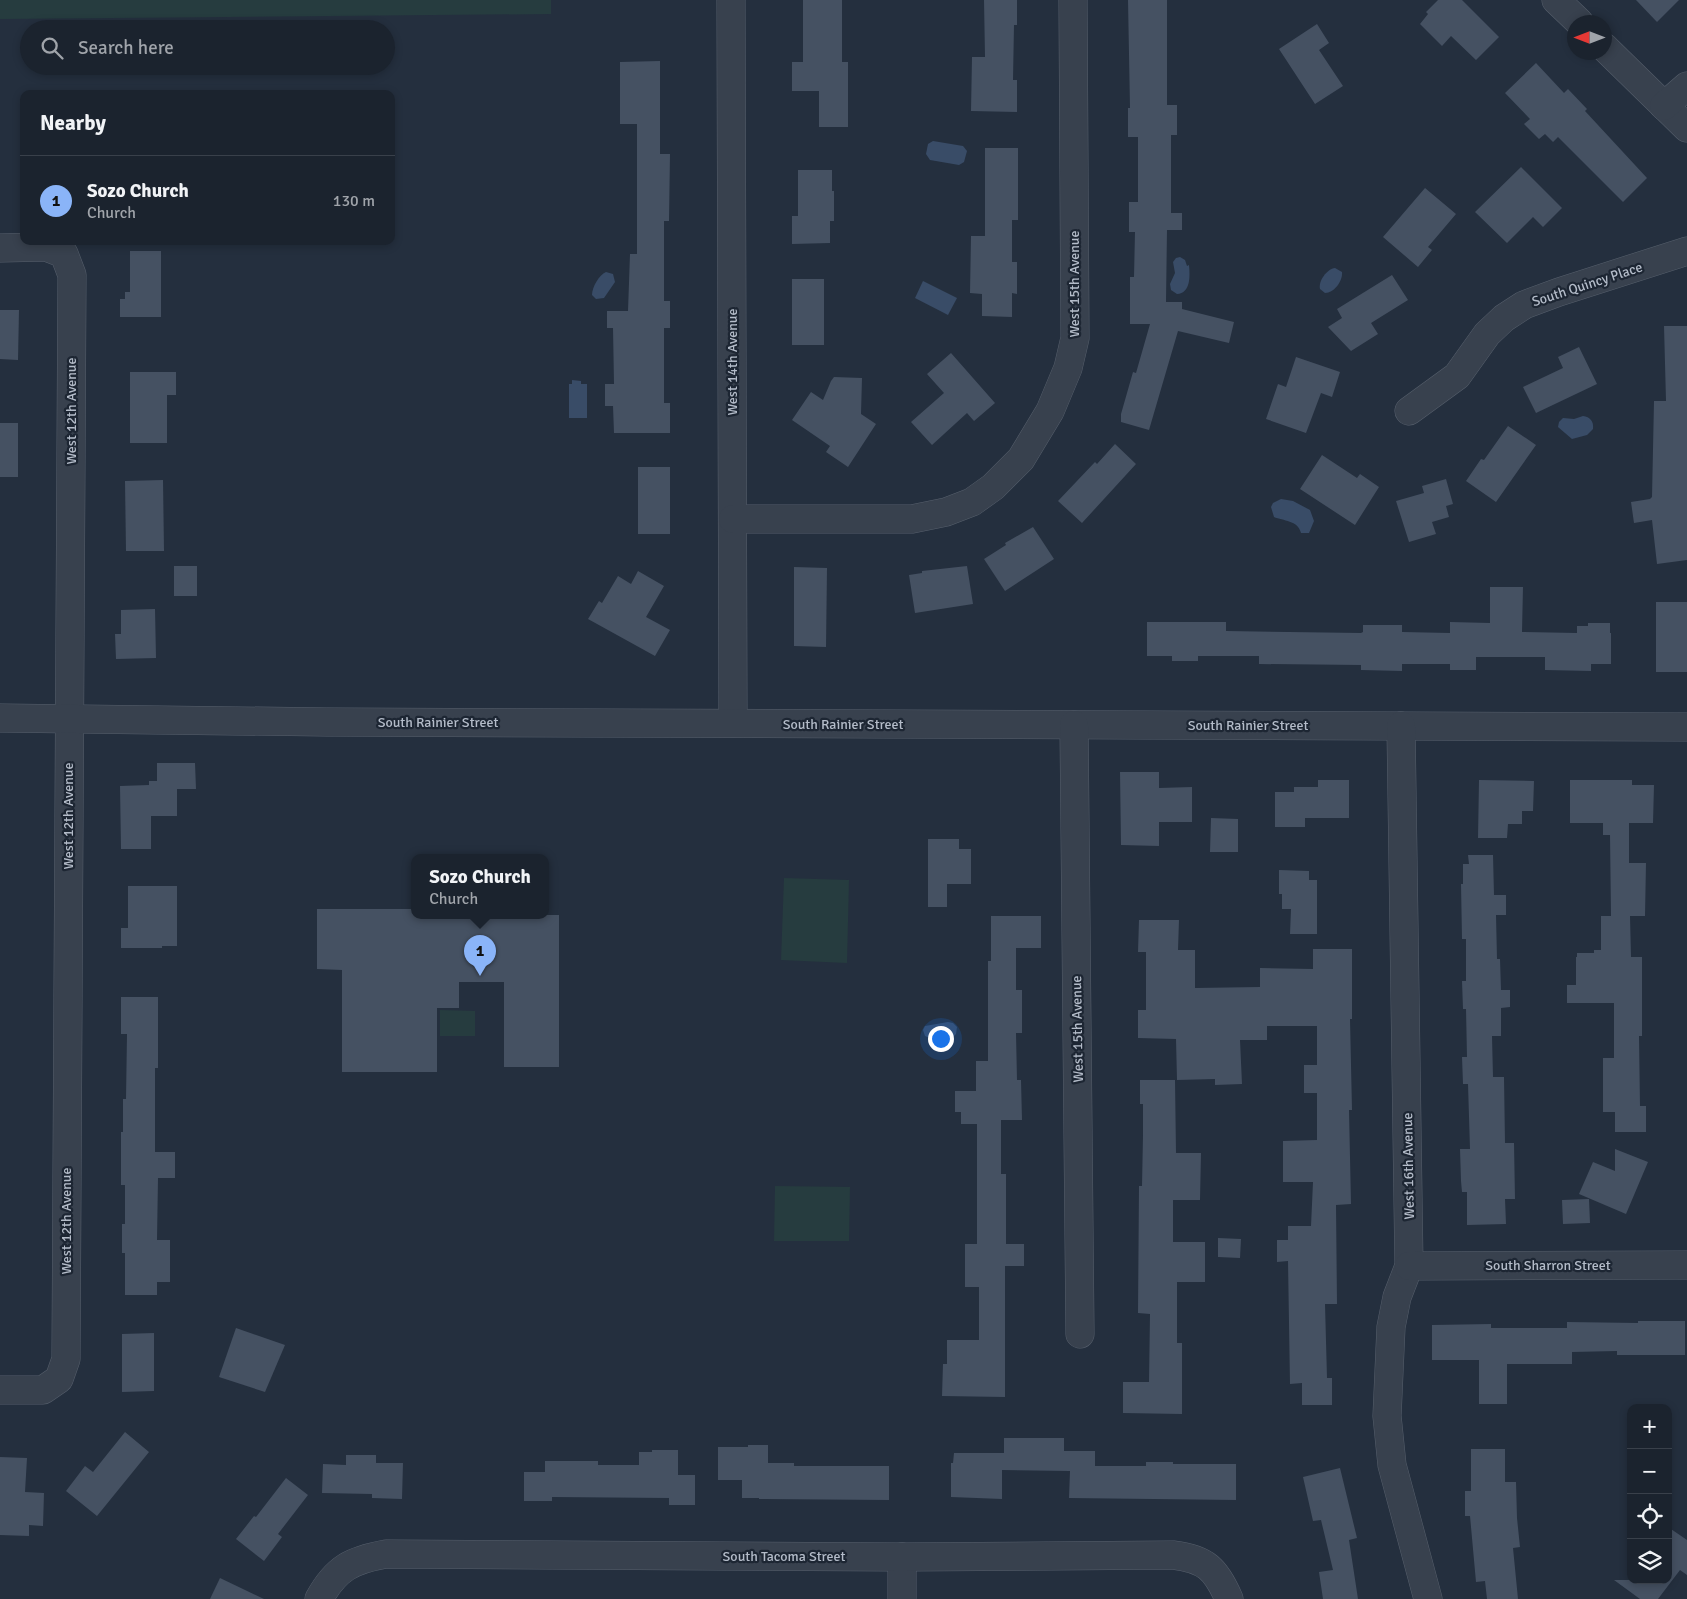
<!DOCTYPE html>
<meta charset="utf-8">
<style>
:root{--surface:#1b232e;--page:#242b36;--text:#f1f3f6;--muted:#a0a4aa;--line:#39404a;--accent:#8ab4f8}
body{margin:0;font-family:Signika,sans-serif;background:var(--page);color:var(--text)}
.controls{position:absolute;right:15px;bottom:15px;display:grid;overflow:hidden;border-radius:10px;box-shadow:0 2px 8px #0003}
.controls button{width:45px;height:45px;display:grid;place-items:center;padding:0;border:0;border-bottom:1px solid var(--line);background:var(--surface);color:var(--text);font:25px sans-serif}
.compass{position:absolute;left:1567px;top:15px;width:45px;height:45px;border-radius:50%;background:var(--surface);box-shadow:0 2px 8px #0003;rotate:270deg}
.you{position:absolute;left:940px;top:1038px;width:18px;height:18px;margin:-12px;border:4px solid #fff;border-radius:50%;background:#1a73e8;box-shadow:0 0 0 8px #1a73e833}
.badge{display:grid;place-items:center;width:32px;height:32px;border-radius:50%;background:var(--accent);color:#111;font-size:16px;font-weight:700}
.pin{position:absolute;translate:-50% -41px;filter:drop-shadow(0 1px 2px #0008)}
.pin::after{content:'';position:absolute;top:26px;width:18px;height:15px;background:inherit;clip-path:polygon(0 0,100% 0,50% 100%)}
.popup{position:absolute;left:411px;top:854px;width:138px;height:65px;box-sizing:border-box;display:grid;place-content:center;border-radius:10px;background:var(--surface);filter:drop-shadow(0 1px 4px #0005);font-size:16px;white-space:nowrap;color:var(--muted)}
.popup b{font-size:19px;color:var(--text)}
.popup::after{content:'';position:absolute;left:50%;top:100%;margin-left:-10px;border:10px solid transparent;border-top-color:var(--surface)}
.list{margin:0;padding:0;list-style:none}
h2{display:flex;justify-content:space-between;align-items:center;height:65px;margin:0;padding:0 20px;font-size:21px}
h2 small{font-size:16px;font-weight:400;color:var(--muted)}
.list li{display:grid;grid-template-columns:32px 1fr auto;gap:15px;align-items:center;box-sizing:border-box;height:90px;padding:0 20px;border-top:1px solid var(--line)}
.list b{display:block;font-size:19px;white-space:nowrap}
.list p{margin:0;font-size:16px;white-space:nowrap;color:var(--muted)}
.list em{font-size:16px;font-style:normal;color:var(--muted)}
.icon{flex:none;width:28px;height:28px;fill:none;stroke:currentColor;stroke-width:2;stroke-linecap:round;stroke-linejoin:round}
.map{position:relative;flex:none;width:1687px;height:1599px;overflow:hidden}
.search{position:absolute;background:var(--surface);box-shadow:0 2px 8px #0003;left:20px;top:20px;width:375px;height:55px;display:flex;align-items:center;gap:12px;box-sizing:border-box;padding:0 18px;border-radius:28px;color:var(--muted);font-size:19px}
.panel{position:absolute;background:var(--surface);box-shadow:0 2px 8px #0003;left:20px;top:90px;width:375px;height:155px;border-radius:10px}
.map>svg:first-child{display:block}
.green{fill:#263c3f}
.water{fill:#394c67}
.building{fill:#455162}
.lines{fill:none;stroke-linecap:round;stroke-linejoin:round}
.minor-casing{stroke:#565f6c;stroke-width:29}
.minor{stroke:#38414e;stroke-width:28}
.labels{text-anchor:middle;stroke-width:4.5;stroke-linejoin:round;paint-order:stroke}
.street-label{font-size:14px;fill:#b4bcc9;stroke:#1d2633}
</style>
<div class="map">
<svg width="1687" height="1599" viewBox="0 0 1687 1599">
<rect width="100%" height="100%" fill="#242f3e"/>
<!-- green -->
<g class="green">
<polygon points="0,0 551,0 551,14 0,19"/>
<polygon points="784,878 849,880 847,963 781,960"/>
<polygon points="440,1010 475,1011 475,1036 440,1036"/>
<polygon points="775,1186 850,1187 849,1241 774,1241"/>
</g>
<!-- water -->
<g class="water">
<polygon points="933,141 963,146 967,151 964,162 959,165 930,160 926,154 928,144"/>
<path d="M 1180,257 L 1185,260 L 1187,266 L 1189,265 C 1190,276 1191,293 1177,294 L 1171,290 L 1170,284 L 1175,273 L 1173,262 L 1176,258 Z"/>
<path d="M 1335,268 L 1342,272 C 1343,281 1334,293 1325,293 L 1320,289 C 1318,281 1327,269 1335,268 Z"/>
<path d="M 606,272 L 613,274 L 615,282 L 604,298 L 596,299 L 592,295 C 592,287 599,275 606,272 Z"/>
<polygon points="923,281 957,298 948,315 915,298"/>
<polygon points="572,380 581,381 581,384 587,384 587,418 569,418 569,384 572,384"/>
<path d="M 1583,416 C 1590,417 1594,421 1593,429 L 1587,435 L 1572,439 L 1558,427 L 1559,422 L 1563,418 L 1574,419 Z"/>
<path d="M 1281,499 L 1293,501 L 1310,510 L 1314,521 L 1309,533 L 1301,533 C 1298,520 1283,521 1274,517 L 1271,507 L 1273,503 Z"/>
<path d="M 948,1022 L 953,1023 L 957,1027 L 956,1034 C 949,1042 934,1041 925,1036 L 923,1030 L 925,1026 Z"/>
</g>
<!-- building -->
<g class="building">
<polygon points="803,0 842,0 842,62 848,62 848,127 819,127 819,91 792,91 792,62 803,62"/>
<polygon points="984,0 1017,0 1017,25 1014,25 1013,80 1017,80 1017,112 971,111 972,57 985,57"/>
<polygon points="1128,0 1167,0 1167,105 1177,105 1177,135 1171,135 1171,213 1182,213 1182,230 1167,230 1166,302 1182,302 1182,309 1234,322 1229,343 1178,331 1149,430 1121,422 1121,414 1133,372 1136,373 1150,324 1130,324 1130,277 1134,277 1135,232 1129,232 1129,202 1138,202 1138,137 1128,137 1128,108 1130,108"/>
<polygon points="1438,0 1462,0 1499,37 1476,60 1451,36 1442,46 1420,24 1428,14 1426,12"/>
<polygon points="1636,0 1679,0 1657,22"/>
<polygon points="1317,24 1329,43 1319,50 1343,86 1315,104 1279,49"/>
<polygon points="660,61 660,154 670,154 669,221 664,221 664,301 670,301 670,328 664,328 664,403 670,403 670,433 614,433 613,406 605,406 605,384 614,384 613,328 607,328 607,311 628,311 630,254 637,254 637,124 620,124 620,62"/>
<polygon points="1536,63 1564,93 1568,89 1587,109 1585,111 1647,178 1623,202 1558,137 1553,142 1545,134 1539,139 1524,124 1530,119 1505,93"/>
<polygon points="985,148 1018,148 1018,220 1012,220 1012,262 1017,262 1017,294 1012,293 1012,317 982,316 982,294 970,293 971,236 985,236"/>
<polygon points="1521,167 1562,208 1543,227 1533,217 1507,243 1475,212"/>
<polygon points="798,170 832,170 832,191 834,191 834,221 830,221 830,243 792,244 792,216 798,216"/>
<polygon points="1425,188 1456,214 1428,247 1432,250 1418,267 1383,237"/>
<polygon points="130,251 161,251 161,317 120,317 120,299 125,299 125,292 130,292"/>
<polygon points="1392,275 1408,300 1371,323 1378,334 1351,351 1328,327 1342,318 1337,309"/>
<rect x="792" y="279" width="32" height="66"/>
<polygon points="0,310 19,310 18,360 0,359"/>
<polygon points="1664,326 1687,326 1687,560 1657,564 1652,520 1634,523 1631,502 1650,499 1652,497 1654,401 1666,401"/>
<polygon points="1579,347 1597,384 1536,413 1523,387 1563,368 1558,357"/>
<polygon points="951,353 995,403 974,421 967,413 932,445 911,422 944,393 927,374"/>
<polygon points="1296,357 1340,372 1332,397 1321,393 1306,433 1266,419 1278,384 1286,387"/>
<polygon points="130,372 176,372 176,395 167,395 167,443 130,443"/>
<polygon points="834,377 862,378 861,414 876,424 848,467 826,452 830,446 792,420 811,392 823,400 831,381"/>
<rect x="0" y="423" width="18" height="54"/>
<polygon points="1508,426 1536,445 1496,502 1466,481 1481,459 1484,460"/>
<polygon points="1115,444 1136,464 1082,523 1058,501 1095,462 1097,464"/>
<polygon points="1322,455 1357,478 1360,474 1379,487 1355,525 1300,489"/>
<rect x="638" y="467" width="32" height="67"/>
<polygon points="1446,479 1453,504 1446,506 1449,517 1432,522 1436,534 1409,542 1396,501 1424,493 1422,486"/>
<polygon points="163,480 164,551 126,551 125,481"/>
<polygon points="1033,527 1054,559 1005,591 984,559 1006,545 1005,543"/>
<rect x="174" y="566" width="23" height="30"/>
<polygon points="967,566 973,604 915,613 909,575 922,573 922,571"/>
<polygon points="794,567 827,568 826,647 794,646"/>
<polygon points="638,571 664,586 646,617 670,630 655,656 588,619 599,601 602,603 618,576 631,584"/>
<polygon points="1490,587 1523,587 1522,632 1577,633 1577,626 1588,626 1588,623 1610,623 1610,633 1611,633 1611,664 1591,664 1591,671 1545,670 1545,657 1476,657 1476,670 1450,670 1450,664 1402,664 1402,671 1361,670 1361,665 1259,664 1259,656 1198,656 1198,661 1172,661 1172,656 1147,656 1147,622 1226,622 1226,631 1361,633 1363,632 1363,625 1402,625 1402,632 1450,633 1450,622 1490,623"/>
<rect x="1656" y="602" width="31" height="70"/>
<polygon points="155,609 156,658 116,659 115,634 121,634 121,610"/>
<polygon points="157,763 195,763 196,789 177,789 177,816 151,816 151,849 121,849 120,786 149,785 149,781 157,781"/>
<polygon points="1120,772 1159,772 1159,788 1192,787 1192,822 1159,822 1159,846 1121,845"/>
<polygon points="1318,780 1349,780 1349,818 1305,818 1305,827 1275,827 1275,792 1294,792 1294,787 1318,787"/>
<polygon points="1479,780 1534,781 1533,811 1522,811 1522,824 1508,824 1507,838 1478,838"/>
<polygon points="1570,780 1632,780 1632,785 1654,785 1653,823 1629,823 1629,863 1646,863 1645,916 1630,916 1631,957 1642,957 1642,1036 1639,1036 1640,1106 1646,1106 1646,1132 1615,1132 1615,1112 1603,1112 1603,1058 1614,1058 1614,1003 1567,1003 1567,985 1576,985 1576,957 1577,957 1577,953 1594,953 1594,950 1601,950 1601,916 1611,916 1610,835 1603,835 1603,823 1570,823"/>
<polygon points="1211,818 1238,819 1238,852 1210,852"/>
<polygon points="928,839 959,839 959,849 971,849 971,884 947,884 947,907 928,907"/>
<polygon points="1468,855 1493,855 1494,895 1506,895 1506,915 1496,915 1497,959 1500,959 1501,990 1510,990 1510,1007 1501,1008 1501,1036 1492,1036 1493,1077 1504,1077 1505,1143 1514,1143 1515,1199 1505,1199 1506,1224 1467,1225 1467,1192 1462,1192 1461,1181 1460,1149 1470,1149 1468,1084 1463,1084 1462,1057 1467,1057 1466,1009 1463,1009 1462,981 1466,981 1466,939 1462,939 1461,884 1463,884 1463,864 1469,864"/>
<polygon points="1279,870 1309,871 1309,880 1317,880 1317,934 1290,934 1291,909 1282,909 1282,894 1279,894"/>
<polygon points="128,886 177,886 177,946 162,946 162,948 121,948 121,928 128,928"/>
<polygon points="317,909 415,909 415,915 559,915 559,1067 504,1067 504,982 459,982 459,1008 437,1008 437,1072 342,1072 342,970 317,969"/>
<polygon points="991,916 1041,916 1041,948 1016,948 1016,990 1022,990 1022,1033 1016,1033 1017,1080 1021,1080 1022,1120 1001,1120 1001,1174 1006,1174 1006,1244 1024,1244 1024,1266 1005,1266 1005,1397 942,1396 943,1364 947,1364 947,1340 979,1340 979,1287 965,1287 965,1244 977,1244 977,1124 961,1124 961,1112 955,1112 955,1091 976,1091 976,1061 988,1061 988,961 991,961"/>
<polygon points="1139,920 1179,920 1178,950 1195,950 1195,988 1260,987 1260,968 1313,969 1313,949 1352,949 1352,1019 1350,1019 1352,1110 1349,1110 1351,1204 1336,1205 1337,1304 1325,1304 1327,1378 1332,1378 1332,1405 1302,1405 1302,1383 1290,1384 1288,1261 1277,1262 1277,1240 1288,1240 1288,1226 1311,1226 1313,1182 1283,1182 1283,1141 1317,1140 1317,1093 1304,1093 1304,1065 1317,1065 1317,1026 1267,1026 1267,1040 1240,1040 1242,1084 1215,1085 1215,1079 1177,1080 1176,1039 1138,1038 1138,1010 1146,1010 1146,952 1138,952"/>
<polygon points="121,997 158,997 158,1068 155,1068 155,1152 175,1152 175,1178 158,1178 157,1240 170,1240 170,1282 157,1282 157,1295 125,1295 125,1253 122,1253 122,1224 125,1224 125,1185 121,1185 121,1132 123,1132 123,1099 126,1099 127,1034 121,1034"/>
<polygon points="1140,1080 1175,1080 1176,1153 1201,1153 1200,1200 1173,1200 1173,1242 1205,1242 1205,1282 1177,1282 1177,1343 1182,1343 1182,1414 1123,1413 1123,1382 1149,1382 1150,1314 1138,1313 1139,1186 1142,1186 1143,1135 1143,1104 1140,1104"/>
<polygon points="1615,1149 1648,1162 1626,1214 1579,1194 1593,1162 1615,1171"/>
<polygon points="1589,1199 1590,1223 1563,1224 1562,1200"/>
<polygon points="1218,1238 1241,1239 1240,1258 1218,1257"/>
<polygon points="1638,1321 1685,1321 1685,1355 1617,1355 1617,1351 1572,1352 1572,1364 1507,1364 1507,1404 1479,1404 1479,1360 1432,1360 1432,1325 1491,1324 1491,1328 1567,1328 1567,1322 1638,1323"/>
<polygon points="236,1328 285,1345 265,1392 219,1377"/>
<polygon points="154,1333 154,1391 122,1392 122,1334"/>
<polygon points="125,1432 149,1452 97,1516 66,1491 85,1466 93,1472"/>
<polygon points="1004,1438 1064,1438 1064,1451 1095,1451 1095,1466 1146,1466 1146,1462 1173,1462 1173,1464 1236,1464 1236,1500 1069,1498 1070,1471 1002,1470 1002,1499 951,1497 951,1463 953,1463 954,1453 1004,1453"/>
<polygon points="748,1445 768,1445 768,1463 794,1463 794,1466 889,1466 889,1500 759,1499 759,1498 742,1498 742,1480 718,1480 718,1447 748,1447"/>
<polygon points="1471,1449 1505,1449 1505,1482 1516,1482 1517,1518 1520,1547 1513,1548 1518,1599 1487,1599 1485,1581 1476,1582 1470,1516 1465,1516 1465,1491 1471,1491"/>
<polygon points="652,1450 678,1450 678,1475 695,1475 695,1505 669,1505 669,1498 552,1497 552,1501 524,1501 524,1472 545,1472 545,1461 598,1461 598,1465 639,1465 639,1452 652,1452"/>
<polygon points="346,1455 376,1455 376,1463 403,1463 402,1499 372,1498 372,1494 322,1493 323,1464 346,1465"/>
<polygon points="0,1457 27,1458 25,1492 44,1493 43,1526 29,1525 29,1536 0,1535"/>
<polygon points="1340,1468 1357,1538 1349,1540 1358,1599 1323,1599 1319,1572 1333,1570 1321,1520 1313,1521 1303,1477"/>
<polygon points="286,1478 308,1495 278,1534 282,1537 264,1561 236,1539 254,1516 256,1517"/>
<polygon points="1668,1527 1687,1540 1687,1575 1680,1570 1658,1599 1640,1599 1614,1580 1668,1580"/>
<polygon points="220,1578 264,1599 210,1599"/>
</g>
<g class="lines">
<!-- minor casing -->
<g class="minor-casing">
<g id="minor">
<polyline points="731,0 733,723"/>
<polyline points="1556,0 1579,22"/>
<polyline points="1604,47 1687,128"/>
<polyline points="1664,106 1687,86"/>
<polyline points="0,248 46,247 64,254 72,275 66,1359 59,1379 43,1390 0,1390"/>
<polyline points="1409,411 1457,376 1487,334 1504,318 1524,305 1559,292 1687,251"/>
<polyline points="733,519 912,519 946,512 972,502 993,487 1021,459 1050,411 1068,368 1075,338 1073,0"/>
<polyline points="0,718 327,722 1687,727"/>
<polyline points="1074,725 1080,1334"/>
<polyline points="1401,726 1409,1266 1397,1297 1391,1327 1387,1416 1392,1465 1428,1599"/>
<polyline points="1409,1266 1687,1265"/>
<polyline points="902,1557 902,1599"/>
<path d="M 319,1599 C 336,1568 352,1560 386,1554 L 902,1557 L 1173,1555 C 1206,1559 1216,1569 1229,1599"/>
</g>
</g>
<!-- minor -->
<use href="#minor" class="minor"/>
</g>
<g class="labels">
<!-- street labels -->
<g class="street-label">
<text transform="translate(1074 284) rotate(-90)" y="5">West 15th Avenue</text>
<text transform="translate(1587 284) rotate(-18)" y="5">South Quincy Place</text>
<text transform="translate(732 362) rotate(-90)" y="5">West 14th Avenue</text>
<text transform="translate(71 411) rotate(-90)" y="5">West 12th Avenue</text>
<text x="438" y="727">South Rainier Street</text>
<text x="843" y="729">South Rainier Street</text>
<text x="1248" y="730">South Rainier Street</text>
<text transform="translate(68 816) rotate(-90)" y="5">West 12th Avenue</text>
<text transform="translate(1077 1029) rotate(-91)" y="5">West 15th Avenue</text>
<text transform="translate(1408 1166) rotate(-91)" y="5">West 16th Avenue</text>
<text transform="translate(66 1221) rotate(-90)" y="5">West 12th Avenue</text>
<text x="1548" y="1270">South Sharron Street</text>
<text x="784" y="1561">South Tacoma Street</text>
</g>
</g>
</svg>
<div class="controls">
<button>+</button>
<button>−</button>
<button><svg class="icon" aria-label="locate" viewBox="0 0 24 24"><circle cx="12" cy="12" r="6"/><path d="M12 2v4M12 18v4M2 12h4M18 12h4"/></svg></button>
<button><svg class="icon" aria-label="layers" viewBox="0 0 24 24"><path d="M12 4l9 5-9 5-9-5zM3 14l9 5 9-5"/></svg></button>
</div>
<svg class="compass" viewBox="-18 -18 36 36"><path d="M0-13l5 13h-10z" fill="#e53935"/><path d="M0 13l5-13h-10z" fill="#a0a4aa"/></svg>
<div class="you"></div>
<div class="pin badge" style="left:480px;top:976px">1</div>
<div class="popup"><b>Sozo Church</b>Church</div>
<div class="search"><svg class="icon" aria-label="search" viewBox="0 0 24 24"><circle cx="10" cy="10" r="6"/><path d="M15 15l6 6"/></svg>Search here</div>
<section class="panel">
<h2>Nearby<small></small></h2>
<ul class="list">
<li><span class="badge">1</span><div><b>Sozo Church</b><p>Church</p></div><em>130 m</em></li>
</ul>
</section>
</div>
